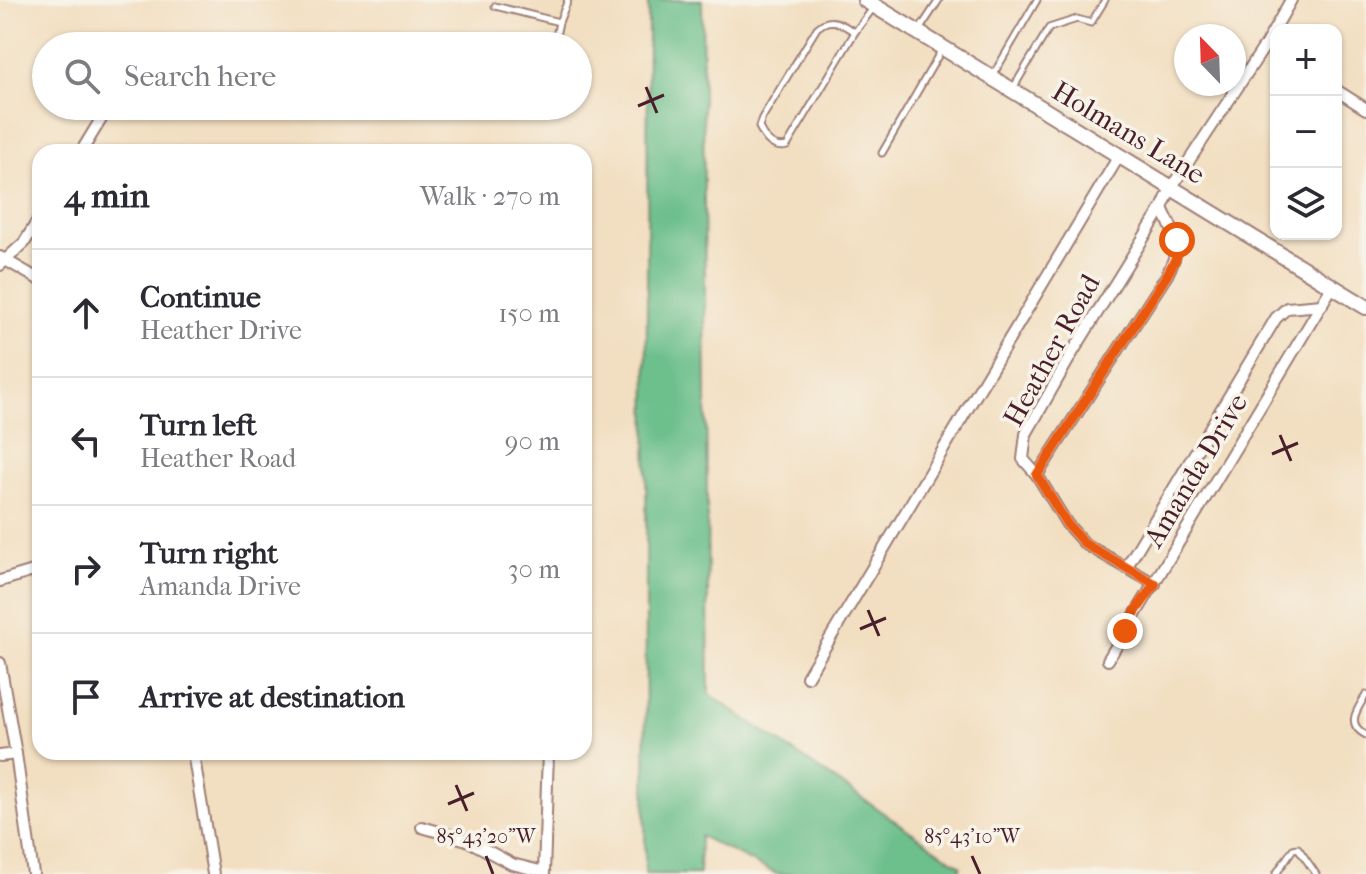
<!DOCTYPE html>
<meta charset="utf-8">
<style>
:root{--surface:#fff;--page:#f2f2f3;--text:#2b2b33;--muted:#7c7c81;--line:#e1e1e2}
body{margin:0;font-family:"IM FELL French Canon",serif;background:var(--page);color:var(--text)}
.controls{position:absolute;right:24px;top:24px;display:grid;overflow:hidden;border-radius:16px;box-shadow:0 2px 6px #0004}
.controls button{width:72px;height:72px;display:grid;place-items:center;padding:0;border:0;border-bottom:2px solid var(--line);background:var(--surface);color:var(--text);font:40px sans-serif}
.compass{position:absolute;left:1174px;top:24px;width:72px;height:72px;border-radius:50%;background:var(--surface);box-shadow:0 2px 6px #0004;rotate:337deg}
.stop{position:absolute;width:24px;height:24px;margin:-18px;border:6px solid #ea580c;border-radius:50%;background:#fff}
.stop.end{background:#ea580c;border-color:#fff;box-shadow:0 2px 8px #0008}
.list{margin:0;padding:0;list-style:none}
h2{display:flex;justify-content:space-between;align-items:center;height:104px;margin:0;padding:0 32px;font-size:34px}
h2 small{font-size:26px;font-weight:400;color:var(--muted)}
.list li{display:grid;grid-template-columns:52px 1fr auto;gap:24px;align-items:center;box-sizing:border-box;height:128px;padding:0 32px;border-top:2px solid var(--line)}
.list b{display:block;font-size:30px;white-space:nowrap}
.list p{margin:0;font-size:26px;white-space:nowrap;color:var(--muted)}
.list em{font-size:26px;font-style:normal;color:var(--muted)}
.icon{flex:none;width:44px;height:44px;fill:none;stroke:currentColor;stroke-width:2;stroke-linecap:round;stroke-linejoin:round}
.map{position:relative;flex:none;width:1366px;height:874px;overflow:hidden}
.search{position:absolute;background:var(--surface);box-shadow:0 2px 6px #0004;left:32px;top:32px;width:560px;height:88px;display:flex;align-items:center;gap:20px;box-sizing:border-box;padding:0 28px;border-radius:44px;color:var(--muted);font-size:30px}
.panel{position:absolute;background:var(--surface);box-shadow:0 2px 6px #0004;left:32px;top:144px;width:560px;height:616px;border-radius:24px}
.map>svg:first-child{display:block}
.forest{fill:#6dbf8c;stroke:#5c6f5c;stroke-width:2}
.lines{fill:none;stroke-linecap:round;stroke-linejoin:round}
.lane-casing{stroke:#9e7e76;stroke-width:9}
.street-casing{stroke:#9e7e76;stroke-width:14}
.secondary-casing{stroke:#9e7e76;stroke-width:18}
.lane{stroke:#fff;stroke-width:5}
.street{stroke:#fff;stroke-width:10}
.secondary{stroke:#fff;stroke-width:14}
.route{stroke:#ea580c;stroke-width:10}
.ticks{fill:none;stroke:#4a1f2b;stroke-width:3}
.labels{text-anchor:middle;stroke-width:7;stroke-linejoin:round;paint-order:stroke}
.street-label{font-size:28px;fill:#4a1f2b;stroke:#f7f3e8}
.ticks-label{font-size:20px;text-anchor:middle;fill:#4a1f2b;stroke:#f7f3e8;stroke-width:7;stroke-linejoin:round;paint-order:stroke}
</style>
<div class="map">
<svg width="1366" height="874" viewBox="0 0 1366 874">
<rect width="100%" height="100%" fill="#f7f3e8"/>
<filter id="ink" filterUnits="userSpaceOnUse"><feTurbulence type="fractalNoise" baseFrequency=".0125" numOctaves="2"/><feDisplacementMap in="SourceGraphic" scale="16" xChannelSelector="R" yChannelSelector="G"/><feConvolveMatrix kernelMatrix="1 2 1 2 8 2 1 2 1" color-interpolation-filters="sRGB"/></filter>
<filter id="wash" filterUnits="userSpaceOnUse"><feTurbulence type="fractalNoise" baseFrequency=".006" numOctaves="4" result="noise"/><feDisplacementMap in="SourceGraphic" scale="32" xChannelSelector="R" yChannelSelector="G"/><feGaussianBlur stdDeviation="1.8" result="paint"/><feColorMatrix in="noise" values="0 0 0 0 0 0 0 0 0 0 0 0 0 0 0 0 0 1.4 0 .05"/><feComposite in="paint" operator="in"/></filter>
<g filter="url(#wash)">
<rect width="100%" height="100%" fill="#f2dec0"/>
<!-- forest -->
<polygon class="forest" points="648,0 702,0 709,694 961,866 957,874 777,874 700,836 699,874 645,874"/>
</g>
<g filter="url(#ink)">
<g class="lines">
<!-- lane casing -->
<g class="lane-casing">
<g id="lane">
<polyline points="495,6 559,22"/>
<path d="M 855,32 C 841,24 831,15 817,28 L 762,118 L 759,127 C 764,138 772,150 787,146 L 855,32 L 874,7"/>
<polyline points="918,32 939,0"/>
<polyline points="554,46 559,22 568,0"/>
<polyline points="993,75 1037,0"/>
<polyline points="1012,90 1049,28 1077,19 1091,23 1105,0"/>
<polyline points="882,153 942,49"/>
<path d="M 1366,695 C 1357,710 1345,724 1366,735"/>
<polyline points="1276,874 1293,849 1298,848 1316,874"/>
</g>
</g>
<!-- street casing -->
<g class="street-casing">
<g id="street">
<polyline points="1336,90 1366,109"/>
<polyline points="81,152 109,106"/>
<polyline points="0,257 40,280"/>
<polyline points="0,265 24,243 40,217"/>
<path d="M 1037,475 L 1167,275 C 1183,244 1176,238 1162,208"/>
<polyline points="1126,568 1276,318 1287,308 1322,305"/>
<polyline points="0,581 40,569"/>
<polyline points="1155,584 1085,544 1067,524 1037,475 1023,459 1026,434 1045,401 1074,350 1162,208 1171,188 1266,44 1291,0"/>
<polyline points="1108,660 1332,287"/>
<polyline points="0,663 16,754 33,874"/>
<polyline points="807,677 1119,156"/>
<polyline points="193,752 213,874"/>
<polyline points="0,756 16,754"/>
<polyline points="422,827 467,840 512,864 544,872"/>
<polyline points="544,874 548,752"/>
</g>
</g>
<!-- secondary casing -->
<g class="secondary-casing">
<polyline id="secondary" points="865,0 1366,307"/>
</g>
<!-- lane -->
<use href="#lane" class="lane"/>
<!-- street -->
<use href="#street" class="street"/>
<!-- secondary -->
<use href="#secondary" class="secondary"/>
</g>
</g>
<g class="lines" filter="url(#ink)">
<!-- route -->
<polyline class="route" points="1125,631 1135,612 1155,584 1085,544 1067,524 1037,475 1167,275 1176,258 1177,240"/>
</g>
<!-- ticks -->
<path class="ticks" d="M 646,87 L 657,113M 638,106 L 664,95M 1280,435 L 1291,461M 1272,454 L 1298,443M 868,610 L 879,636M 860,629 L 886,618M 456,785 L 467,811M 448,804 L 474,793M 486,856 L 493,874M 972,856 L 980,874"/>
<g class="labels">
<!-- street labels -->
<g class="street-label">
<text transform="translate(1129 132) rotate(31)" y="10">Holmans Lane</text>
<text transform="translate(1051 350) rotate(-61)" y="10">Heather Road</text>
<text transform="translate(1195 470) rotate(-59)" y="10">Amanda Drive</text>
</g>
</g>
<g class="ticks-label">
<text x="486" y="843">85°43'20"W</text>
<text x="972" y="843">85°43'10"W</text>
</g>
</svg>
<div class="controls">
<button>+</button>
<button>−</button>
<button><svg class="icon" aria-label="layers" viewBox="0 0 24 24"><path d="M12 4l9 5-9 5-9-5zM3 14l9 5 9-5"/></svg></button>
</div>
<svg class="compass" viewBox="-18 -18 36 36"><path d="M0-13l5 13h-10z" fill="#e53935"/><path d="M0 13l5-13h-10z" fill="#7c7c81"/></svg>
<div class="stop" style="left:1177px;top:240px"></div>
<div class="stop end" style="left:1125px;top:631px"></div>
<div class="search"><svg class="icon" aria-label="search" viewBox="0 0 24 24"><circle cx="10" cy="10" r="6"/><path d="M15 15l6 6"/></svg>Search here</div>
<section class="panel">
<h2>4 min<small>Walk · 270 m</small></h2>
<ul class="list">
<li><svg class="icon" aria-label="ahead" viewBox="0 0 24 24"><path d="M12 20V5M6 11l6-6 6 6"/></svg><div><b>Continue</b><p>Heather Drive</p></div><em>150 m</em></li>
<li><svg class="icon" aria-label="left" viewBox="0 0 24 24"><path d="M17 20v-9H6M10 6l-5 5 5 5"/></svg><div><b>Turn left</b><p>Heather Road</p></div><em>90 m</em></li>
<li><svg class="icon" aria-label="right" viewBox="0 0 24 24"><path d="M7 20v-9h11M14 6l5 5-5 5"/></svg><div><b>Turn right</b><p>Amanda Drive</p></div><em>30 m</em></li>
<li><svg class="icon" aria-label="arrive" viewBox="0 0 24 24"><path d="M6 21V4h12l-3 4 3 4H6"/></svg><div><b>Arrive at destination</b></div></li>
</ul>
</section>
</div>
